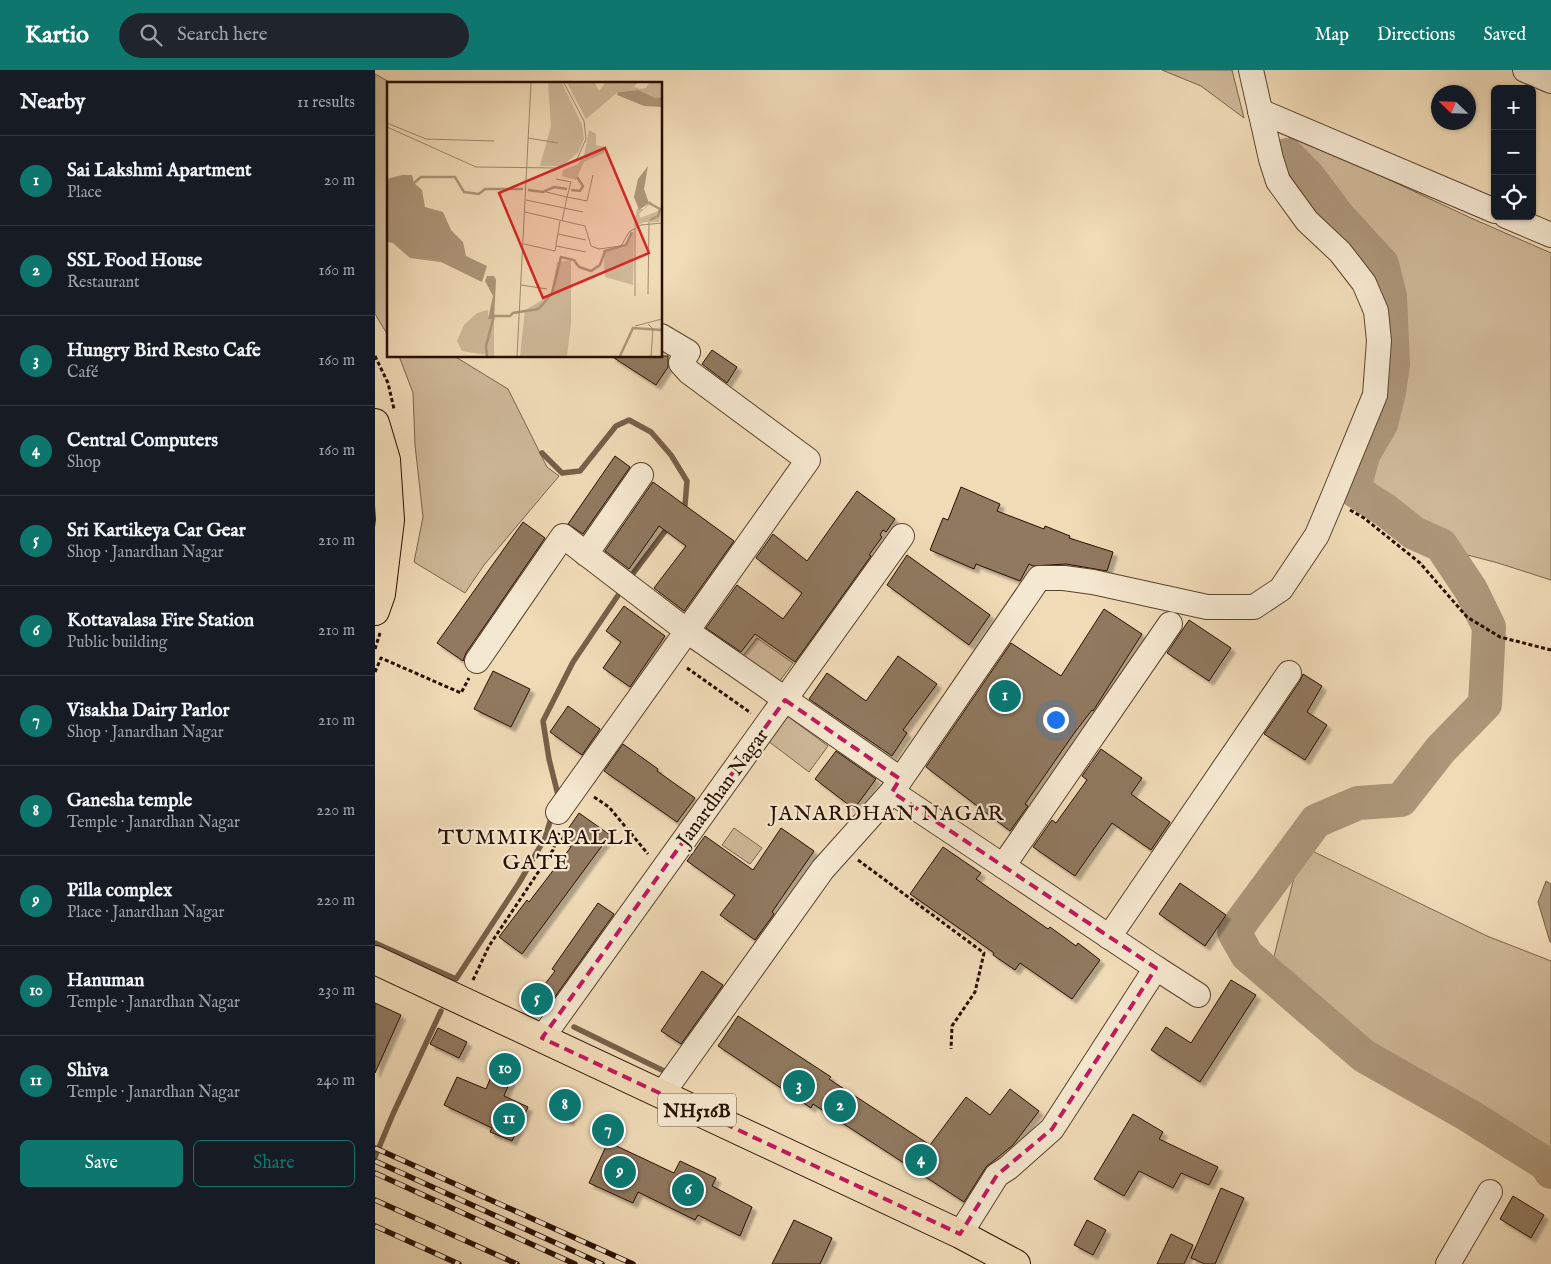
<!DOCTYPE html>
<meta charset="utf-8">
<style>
:root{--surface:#171b24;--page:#20242c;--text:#f1f3f6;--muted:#9ea1a6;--line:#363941;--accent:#0f766e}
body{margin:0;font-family:"IM FELL English",serif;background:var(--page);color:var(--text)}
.controls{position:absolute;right:15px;top:15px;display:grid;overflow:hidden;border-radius:8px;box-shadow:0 1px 4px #0004}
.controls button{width:45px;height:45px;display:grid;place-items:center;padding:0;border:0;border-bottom:1px solid var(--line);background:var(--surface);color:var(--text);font:25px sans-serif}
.compass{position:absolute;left:1056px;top:15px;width:45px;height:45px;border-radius:50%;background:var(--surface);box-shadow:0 1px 4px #0004;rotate:293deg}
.you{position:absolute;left:680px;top:649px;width:18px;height:18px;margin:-12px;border:4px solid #fff;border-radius:50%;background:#1a73e8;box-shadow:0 0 0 8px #1a73e833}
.badge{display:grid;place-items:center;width:32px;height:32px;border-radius:50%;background:var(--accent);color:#fff;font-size:16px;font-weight:700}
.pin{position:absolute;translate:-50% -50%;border:2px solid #fff;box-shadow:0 1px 5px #0006}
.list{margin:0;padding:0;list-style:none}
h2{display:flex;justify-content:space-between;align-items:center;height:65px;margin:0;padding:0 20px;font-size:21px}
h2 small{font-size:16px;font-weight:400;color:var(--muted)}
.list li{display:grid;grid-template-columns:32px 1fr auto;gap:15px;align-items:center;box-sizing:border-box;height:90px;padding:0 20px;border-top:1px solid var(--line)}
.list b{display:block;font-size:19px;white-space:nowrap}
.list p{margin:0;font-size:16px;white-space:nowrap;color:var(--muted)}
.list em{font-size:16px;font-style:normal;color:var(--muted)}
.actions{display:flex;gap:10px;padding:15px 20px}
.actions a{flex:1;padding:11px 0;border:1px solid var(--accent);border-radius:8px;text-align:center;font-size:18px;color:var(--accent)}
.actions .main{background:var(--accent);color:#fff}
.icon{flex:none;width:28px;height:28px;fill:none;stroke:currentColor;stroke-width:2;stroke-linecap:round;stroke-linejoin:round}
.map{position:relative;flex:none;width:1176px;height:1194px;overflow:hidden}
header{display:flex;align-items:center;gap:30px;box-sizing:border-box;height:70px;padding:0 25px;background:var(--accent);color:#fff}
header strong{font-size:24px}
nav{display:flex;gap:28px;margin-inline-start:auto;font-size:18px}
.search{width:350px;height:45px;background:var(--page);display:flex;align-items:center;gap:12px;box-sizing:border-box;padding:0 18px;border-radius:28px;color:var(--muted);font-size:19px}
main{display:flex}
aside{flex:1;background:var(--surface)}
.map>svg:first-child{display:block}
.green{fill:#ceb898;stroke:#7a644c}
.water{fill:#ac9679;stroke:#776049}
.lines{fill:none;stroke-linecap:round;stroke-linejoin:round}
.stream{stroke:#776049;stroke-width:5.5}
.river{stroke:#ac9679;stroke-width:34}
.building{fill:#90795f;stroke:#270f00;filter:url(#shadow)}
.minor-casing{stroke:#59422e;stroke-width:26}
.major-casing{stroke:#270f00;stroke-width:30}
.highway-casing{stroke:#270f00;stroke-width:30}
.path{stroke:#270f00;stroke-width:3;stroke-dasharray:4 2.5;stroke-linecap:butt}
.minor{stroke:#f5e8d0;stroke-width:24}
.major{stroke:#f0dbb7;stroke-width:28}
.highway{stroke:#f0dbb7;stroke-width:28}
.rail-casing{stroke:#270f00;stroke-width:5.5}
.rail{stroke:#f5e8d0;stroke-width:4;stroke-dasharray:11;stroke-linecap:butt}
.marked{fill:none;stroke:#c2185b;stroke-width:4;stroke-dasharray:10 6;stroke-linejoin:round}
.labels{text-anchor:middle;stroke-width:4.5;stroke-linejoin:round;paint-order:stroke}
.shield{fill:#f5e8d0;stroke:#65503e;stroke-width:1}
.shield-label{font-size:19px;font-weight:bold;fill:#270f00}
.street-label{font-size:20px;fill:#270f00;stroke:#f5e8d0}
.neighbourhood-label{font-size:21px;letter-spacing:1px;fill:#270f00;stroke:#f5e8d0}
.quarter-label{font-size:22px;letter-spacing:1px;fill:#270f00;stroke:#f5e8d0}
.inset-river{fill:none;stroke:#ac9679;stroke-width:2.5}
.inset-road{fill:none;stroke:#a0896e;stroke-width:1}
.view{fill:#d62828;fill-opacity:0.15;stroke:#d62828;stroke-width:2.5}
.inset-edge{fill:none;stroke:#270f00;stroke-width:2.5}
</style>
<header>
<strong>Kartio</strong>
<div class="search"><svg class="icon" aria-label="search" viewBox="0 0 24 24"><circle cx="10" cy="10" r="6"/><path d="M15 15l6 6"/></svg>Search here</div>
<nav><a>Map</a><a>Directions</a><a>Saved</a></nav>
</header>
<main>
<aside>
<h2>Nearby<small>11 results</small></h2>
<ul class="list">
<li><span class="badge">1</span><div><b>Sai Lakshmi Apartment</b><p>Place</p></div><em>20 m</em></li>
<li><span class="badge">2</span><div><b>SSL Food House</b><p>Restaurant</p></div><em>160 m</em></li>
<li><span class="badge">3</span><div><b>Hungry Bird Resto Cafe</b><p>Café</p></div><em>160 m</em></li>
<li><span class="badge">4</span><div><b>Central Computers</b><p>Shop</p></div><em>160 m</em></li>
<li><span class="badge">5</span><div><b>Sri Kartikeya Car Gear</b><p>Shop · Janardhan Nagar</p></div><em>210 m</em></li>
<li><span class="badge">6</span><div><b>Kottavalasa Fire Station</b><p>Public building</p></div><em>210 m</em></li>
<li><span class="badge">7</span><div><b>Visakha Dairy Parlor</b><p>Shop · Janardhan Nagar</p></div><em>210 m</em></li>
<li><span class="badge">8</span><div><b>Ganesha temple</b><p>Temple · Janardhan Nagar</p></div><em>220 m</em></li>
<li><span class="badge">9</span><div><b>Pilla complex</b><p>Place · Janardhan Nagar</p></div><em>220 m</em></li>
<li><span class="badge">10</span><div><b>Hanuman</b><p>Temple · Janardhan Nagar</p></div><em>230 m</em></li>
<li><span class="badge">11</span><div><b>Shiva</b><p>Temple · Janardhan Nagar</p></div><em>240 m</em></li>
</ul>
<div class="actions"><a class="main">Save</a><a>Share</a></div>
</aside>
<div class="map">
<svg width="1176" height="1194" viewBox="0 0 1176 1194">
<defs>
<filter id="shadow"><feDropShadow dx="4.5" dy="4.5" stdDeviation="1" flood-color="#0004"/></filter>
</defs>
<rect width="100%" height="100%" fill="#f0dbb7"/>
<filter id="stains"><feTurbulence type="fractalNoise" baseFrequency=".004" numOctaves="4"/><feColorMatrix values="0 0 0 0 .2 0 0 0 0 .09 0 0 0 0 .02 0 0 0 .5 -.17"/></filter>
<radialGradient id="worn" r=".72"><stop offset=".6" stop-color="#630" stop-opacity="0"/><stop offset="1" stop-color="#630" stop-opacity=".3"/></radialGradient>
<!-- green -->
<g class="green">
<polygon points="787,0 857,0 869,48 826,16"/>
<polygon points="0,4 18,14 14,14 14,267 0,244"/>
<polygon points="910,61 1096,148 1176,183 1176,510 1123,493 1039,471 968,429 1013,352 1020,309 1024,261 1023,231 1011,184 975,150 952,125"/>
<polygon points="24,286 79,286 133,319 172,397 184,406 109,495 90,523 39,492 48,447 40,375 38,323"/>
<polygon points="382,568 418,593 404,612 368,586"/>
<polygon points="411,645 453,676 434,702 393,671"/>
<polygon points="359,758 387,778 375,794 347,775"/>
<polygon points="927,776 1112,866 1176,891 1176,1103 891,918"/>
</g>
<!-- water -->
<polygon class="water" points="1171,811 1176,814 1176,872 1175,872 1163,832"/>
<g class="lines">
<!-- stream -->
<g class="stream">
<polyline points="167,383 187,403 205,401 241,356 254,350 276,362 296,385 312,411 310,435 306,441"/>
<polyline points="253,510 294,456"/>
<polyline points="182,729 183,725 174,689 168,651 198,592 248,518"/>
<polyline points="0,873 81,909 144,813 170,768 177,745"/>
<polyline points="199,957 291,1002 293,1000"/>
<polyline points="0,1087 18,1044 66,941"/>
</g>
<!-- river -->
<polyline class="river" points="912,85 933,106 963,146 1007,194 1015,226 1018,294 1014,322 1006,354 988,385 979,420 1010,440 1039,463 1066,475 1096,520 1114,557 1110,634 1066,679 1026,730 983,733 941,751 859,862 872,885 989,986 1093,1045 1171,1094 1176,1102"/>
</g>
<!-- building -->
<g class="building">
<polygon points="337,280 362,297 352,313 327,294"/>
<polygon points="236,286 293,286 293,297 281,315"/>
<polygon points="240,386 255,397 208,464 193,454"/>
<polygon points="278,412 359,471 309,541 279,518 311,476 284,456 254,499 230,481"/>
<polygon points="586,417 625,434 622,441 669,459 670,456 695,466 694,468 738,482 732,501 691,494 658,496 654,494 645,511 601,494 599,499 555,480 568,448 573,450"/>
<polygon points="482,421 520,449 511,462 508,460 505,465 507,467 494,485 496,486 420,592 380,564 366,582 331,558 362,515 408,549 427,523 381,488 398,464 432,491"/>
<polygon points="148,452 170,468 91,583 88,591 62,573"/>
<polygon points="532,485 615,545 594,575 512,515"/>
<polygon points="249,536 290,566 255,617 228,598 246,572 231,561"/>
<polygon points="729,539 767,564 718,641 717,640 700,662 650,734 653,736 635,761 551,697 636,573 686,606"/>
<polygon points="814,550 856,578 834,611 792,583"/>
<polygon points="523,586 562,614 528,660 532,663 517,686 434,629 452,603 491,631"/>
<polygon points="118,601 155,619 136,657 99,639"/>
<polygon points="928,604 947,616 932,642 952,655 930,690 889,664 925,611"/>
<polygon points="193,636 225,659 207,685 175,662"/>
<polygon points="248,674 283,699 282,701 320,728 302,752 229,701"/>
<polygon points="726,679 767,708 756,724 795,752 776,780 737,753 700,806 658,777 677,750 681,753 712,710 707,706"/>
<polygon points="461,681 501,709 479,739 440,709"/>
<polygon points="204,743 235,765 147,884 124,867 152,830 154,832 196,777 186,769"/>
<polygon points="406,758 439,781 397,842 399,844 380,870 345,845 360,825 312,791 330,766 378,800"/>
<polygon points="568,777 606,803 601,809 673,859 675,857 701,876 703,873 725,890 697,929 645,893 640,900 618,885 619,883 591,863 535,824"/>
<polygon points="805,813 851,845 830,876 784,844"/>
<polygon points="223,833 239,844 169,942 156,932 180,901 177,899"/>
<polygon points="327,901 348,915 306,974 286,961"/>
<polygon points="856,910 881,925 825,1012 776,980 791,957 816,973"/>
<polygon points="0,933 26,945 0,1003"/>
<polygon points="363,946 456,1007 454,1009 555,1075 591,1027 615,1045 635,1019 664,1041 638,1075 611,1097 589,1132 438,1034 436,1038 343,976"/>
<polygon points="63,958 92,972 84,988 55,974"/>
<polygon points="125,985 143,992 129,1026 153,1037 137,1071 115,1062 117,1058 69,1035 82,1007 111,1019"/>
<polygon points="186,1020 204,1027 194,1051 177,1044"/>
<polygon points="758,1044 788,1062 784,1069 843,1097 834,1115 806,1103 798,1118 764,1101 749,1126 719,1109"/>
<polygon points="233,1072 299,1103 305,1091 341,1108 337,1116 377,1137 365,1166 323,1145 320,1150 263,1122 258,1133 214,1113"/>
<polygon points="846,1118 869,1128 840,1194 830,1194 816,1188"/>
<polygon points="1138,1126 1169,1145 1156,1168 1125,1149"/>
<polygon points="419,1150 457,1168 445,1194 397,1194"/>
<polygon points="712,1150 731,1160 718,1185 699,1175"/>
<polygon points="796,1164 818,1175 809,1194 782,1194"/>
</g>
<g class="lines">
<!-- minor casing -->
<g class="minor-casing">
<g id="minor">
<polyline points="1150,0 1176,11"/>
<polyline points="885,41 1120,141"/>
<polyline points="1131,146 1176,165"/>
<polyline points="211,484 266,405"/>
<polyline points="102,591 188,466 312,561 433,390 314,302 306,293 313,282 286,266"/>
<polyline points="517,722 781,898 677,1059 633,1098 622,1105 585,1164"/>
<polyline points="183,742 312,561 525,709"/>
<polyline points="628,796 795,554"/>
<polyline points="734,867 914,603"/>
<polyline points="781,898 823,925"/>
<polyline points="167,968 527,466"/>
<polyline points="287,1024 448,799 517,722 664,508 689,508 718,512 832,537 879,537 906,519 942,465 958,427 1000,325 1004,271 1001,241 989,213 965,182 932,151 903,111 896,89 876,0"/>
<polyline points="1073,1194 1115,1122"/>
</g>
</g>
<!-- major casing -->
<g class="major-casing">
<polyline id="major" points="0,353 11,390 15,450 6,524 0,541"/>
</g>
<!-- highway casing -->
<g class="highway-casing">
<polyline id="highway" points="0,890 585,1164 641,1194"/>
</g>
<!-- path -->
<g class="path">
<polyline points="0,286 13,313 19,339"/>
<polyline points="975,440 989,448 1045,493 1092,547 1125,567 1176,580"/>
<polyline points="0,579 5,563"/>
<polyline points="312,598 376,643"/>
<polyline points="0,602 6,588 86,623 94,608"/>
<polyline points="219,727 234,737 273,784"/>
<polyline points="483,790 609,883 600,922 577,956 576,979"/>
<polyline points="98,910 114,876 178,780 184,763"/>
</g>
<!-- minor -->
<use href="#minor" class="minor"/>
<!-- major -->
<use href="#major" class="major"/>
<!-- highway -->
<use href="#highway" class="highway"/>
<!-- rail casing -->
<g class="rail-casing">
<g id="rail">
<polyline points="0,1078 258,1194"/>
<polyline points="0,1091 227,1194"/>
<polyline points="0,1103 200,1194"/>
<polyline points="0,1130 142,1194"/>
<polyline points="0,1156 84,1194"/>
</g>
</g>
<!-- rail -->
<use href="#rail" class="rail"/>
</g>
<!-- marked area -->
<path class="marked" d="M 410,630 L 525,709 L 517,722 L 781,898 L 677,1059 L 622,1105 L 585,1164 L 167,968 Z"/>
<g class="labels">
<!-- shield labels -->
<rect class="shield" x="283" y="1023.5" width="78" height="33" rx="4"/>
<g class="shield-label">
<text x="322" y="1047">NH516B</text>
</g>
<!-- street labels -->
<g class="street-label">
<text transform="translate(347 717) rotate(-54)" y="7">Janardhan Nagar</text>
</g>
<!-- neighbourhood labels -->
<g class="neighbourhood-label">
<text x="512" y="750">JANARDHAN NAGAR</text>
</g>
<!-- quarter labels -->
<g class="quarter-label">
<text x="161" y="774">TUMMIKAPALLI<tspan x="161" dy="25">GATE</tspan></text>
</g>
</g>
<!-- overview -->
<g transform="translate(12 12)">
<rect width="275" height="275" fill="#f0dbb7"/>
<path d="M 161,1 L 175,1 L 195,43 L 197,57 L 191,71 L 175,84 L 153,84 L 164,44 ZM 180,1 L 208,1 L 212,9 L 218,1 L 250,1 L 247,5 L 253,7 L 259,6 L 262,1 L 275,1 L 275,15 L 268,16 L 252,8 L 231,10 L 199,37 ZM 202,48 L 209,52 L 209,63 L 218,65 L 217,71 L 197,80 L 189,98 L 175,94 L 176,88 L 191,82 L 197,74 ZM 262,119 L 265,120 L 252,132 L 253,136 L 271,129 L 275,124 L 272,140 L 257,140 L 247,145 L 250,127 L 257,127 ZM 247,149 L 246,203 L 218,195 L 216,168 L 236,166 ZM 184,178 L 184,241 L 180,274 L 133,274 L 138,228 L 164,213 L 170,180 ZM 101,228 L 101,237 L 107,237 L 107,274 L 75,269 L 70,259 L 77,243 L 90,231 Z" fill="#ceb898"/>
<path d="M 252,8 L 268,16 L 275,15 L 275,25 L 257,24 L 230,13 L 231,10 ZM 261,84 L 257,107 L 262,121 L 252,128 L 247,115 L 251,97 ZM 15,93 L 25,93 L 27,101 L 35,108 L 38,125 L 56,130 L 64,148 L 76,160 L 79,174 L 100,184 L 95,200 L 54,180 L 23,176 L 6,161 L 0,160 L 0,97 ZM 100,194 L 107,194 L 109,198 L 107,237 L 101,237 L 106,214 L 98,199 Z" fill="#ac9679"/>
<path class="inset-river" d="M 27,101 L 34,95 L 68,95 L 77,110 L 92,112 L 98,107 L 136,107M 141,108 L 156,110 L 167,105 L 180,107M 184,108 L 193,109 L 196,104 L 190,95M 262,121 L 273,127 L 271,134 L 263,138M 100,274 L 99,264 L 107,234 L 123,234 L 126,231 L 151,227 L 157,221 L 165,211 L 174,175 L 187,178 L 192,185 L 204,189 L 213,183 L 218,169 L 239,163 L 245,150M 233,274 L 246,246 L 275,248"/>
<path class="inset-road" d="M 0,41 L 39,57 L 107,59M 0,45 L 89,85 L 172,86 L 190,77 L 199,57 L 197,39 L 177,1M 141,56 L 171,61M 169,97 L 184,100 L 180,115 L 200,119 L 206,93M 159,110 L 180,115 L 175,139M 139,118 L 196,130M 138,130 L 198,144 L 204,164 L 212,167 L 234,164 L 242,150 L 254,143 L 275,141M 171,152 L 199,158M 137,162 L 168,169 L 173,139M 169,164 L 199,170M 134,203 L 160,207M 261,212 L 262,140M 248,214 L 248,147M 261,242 L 266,247 L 264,274M 248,244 L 275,237M 130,274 L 144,1"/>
<path class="view" d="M 218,66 L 262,171 L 156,216 L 112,111 Z"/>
<rect width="275" height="275" class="inset-edge"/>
</g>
<rect width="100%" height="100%" filter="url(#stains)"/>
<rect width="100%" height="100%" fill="url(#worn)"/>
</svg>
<div class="controls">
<button>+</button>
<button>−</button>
<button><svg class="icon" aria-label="locate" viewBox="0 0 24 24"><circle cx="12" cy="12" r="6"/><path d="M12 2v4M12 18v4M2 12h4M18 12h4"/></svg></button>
</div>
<svg class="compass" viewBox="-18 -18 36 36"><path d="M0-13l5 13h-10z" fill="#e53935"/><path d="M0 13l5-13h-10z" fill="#9ea1a6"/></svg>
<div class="you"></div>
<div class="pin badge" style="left:630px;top:626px">1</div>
<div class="pin badge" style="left:465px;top:1036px">2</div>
<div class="pin badge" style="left:424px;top:1016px">3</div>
<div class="pin badge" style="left:546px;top:1090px">4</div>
<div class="pin badge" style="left:162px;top:929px">5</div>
<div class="pin badge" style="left:313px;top:1120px">6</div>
<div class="pin badge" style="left:233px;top:1060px">7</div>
<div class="pin badge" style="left:190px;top:1035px">8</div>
<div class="pin badge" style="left:245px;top:1102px">9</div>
<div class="pin badge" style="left:130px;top:999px">10</div>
<div class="pin badge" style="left:134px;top:1049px">11</div>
</div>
</main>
